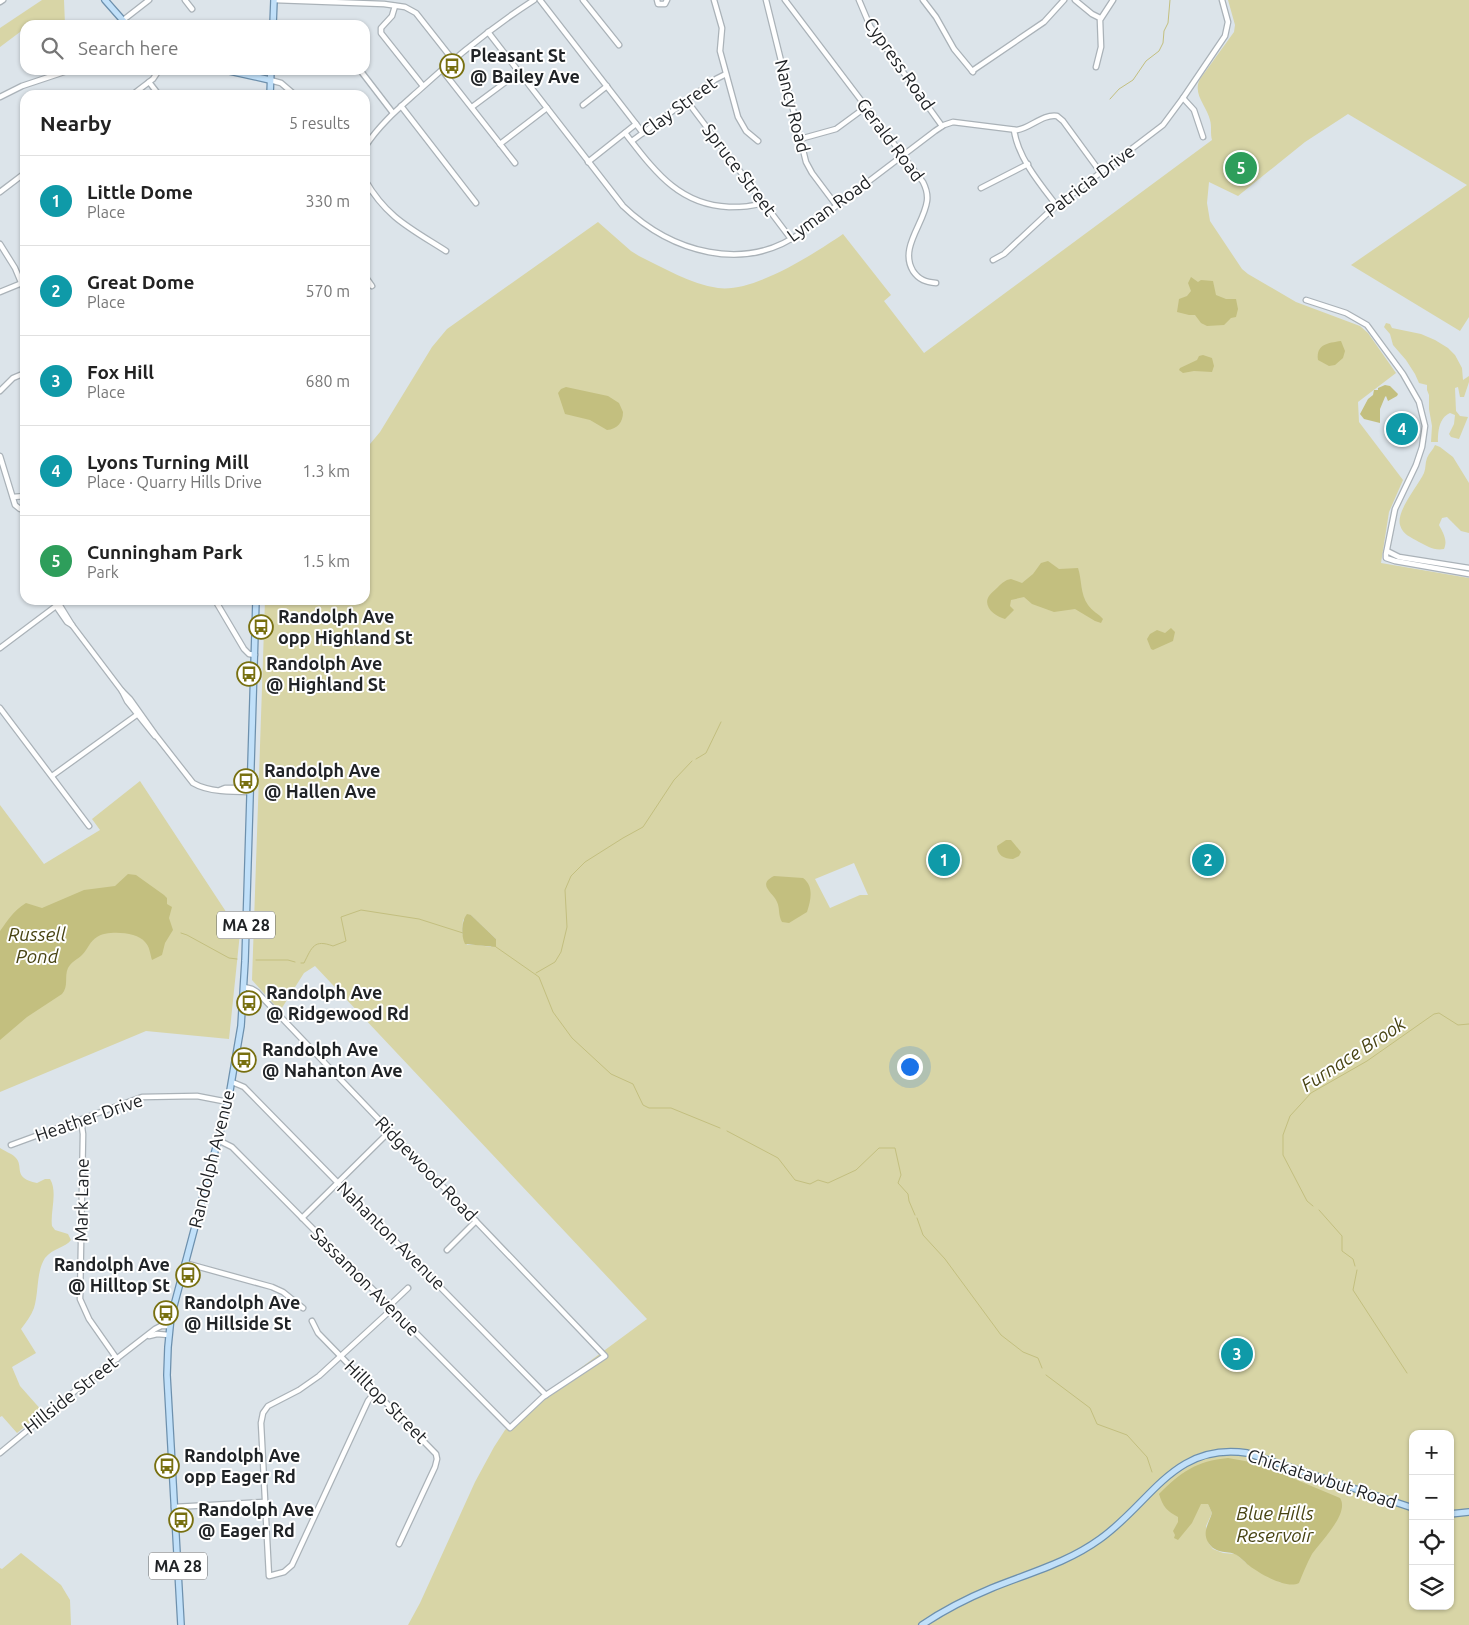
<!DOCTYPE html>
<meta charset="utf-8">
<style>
:root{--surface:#fff;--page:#f6f6f6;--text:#222;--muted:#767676;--line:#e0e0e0;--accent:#d93025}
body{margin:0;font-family:Ubuntu,sans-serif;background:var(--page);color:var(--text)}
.controls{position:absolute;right:15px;bottom:15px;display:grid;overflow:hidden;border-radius:10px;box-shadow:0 1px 4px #0004}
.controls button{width:45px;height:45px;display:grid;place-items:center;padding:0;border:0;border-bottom:1px solid var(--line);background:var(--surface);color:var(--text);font:25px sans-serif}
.you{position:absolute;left:909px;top:1066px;width:18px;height:18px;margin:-12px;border:4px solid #fff;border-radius:50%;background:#1a73e8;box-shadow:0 0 0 8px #1a73e833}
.badge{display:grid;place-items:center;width:32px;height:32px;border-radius:50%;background:var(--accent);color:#fff;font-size:16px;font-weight:700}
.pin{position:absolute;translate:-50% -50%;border:2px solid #fff;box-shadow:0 1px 5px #0006}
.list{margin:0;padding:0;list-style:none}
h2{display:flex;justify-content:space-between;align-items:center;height:65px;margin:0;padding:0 20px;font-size:21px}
h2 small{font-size:16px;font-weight:400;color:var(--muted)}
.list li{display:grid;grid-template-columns:32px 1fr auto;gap:15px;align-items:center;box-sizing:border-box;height:90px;padding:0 20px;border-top:1px solid var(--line)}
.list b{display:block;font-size:19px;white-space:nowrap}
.list p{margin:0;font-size:16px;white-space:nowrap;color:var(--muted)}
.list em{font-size:16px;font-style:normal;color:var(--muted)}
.icon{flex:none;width:28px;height:28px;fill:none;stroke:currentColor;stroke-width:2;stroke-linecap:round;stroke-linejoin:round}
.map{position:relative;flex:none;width:1469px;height:1625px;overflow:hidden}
.search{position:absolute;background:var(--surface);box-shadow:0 1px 4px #0004;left:20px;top:20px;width:350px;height:55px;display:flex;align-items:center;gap:12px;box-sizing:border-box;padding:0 18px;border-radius:15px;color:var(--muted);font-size:19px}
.panel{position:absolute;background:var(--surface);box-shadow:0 1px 4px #0004;left:20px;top:90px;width:350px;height:515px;border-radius:15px}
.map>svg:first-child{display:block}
.green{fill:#d8d5a6;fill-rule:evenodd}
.water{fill:#c3bf7f}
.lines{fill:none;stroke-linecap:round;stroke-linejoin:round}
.stream{stroke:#c3bf7f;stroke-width:1}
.minor-casing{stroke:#aab2b8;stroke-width:7}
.major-casing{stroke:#6d90ad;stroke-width:8}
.minor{stroke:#fff;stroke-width:4.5}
.major{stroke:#c1e0f9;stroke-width:5.5}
.labels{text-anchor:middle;stroke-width:4;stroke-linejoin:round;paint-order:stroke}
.shield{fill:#fff;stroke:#636567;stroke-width:1}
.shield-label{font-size:16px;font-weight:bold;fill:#202326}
.poi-label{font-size:18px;font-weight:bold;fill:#202326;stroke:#fff;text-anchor:start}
.street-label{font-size:18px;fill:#202326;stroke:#fff}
.water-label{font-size:19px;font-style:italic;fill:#484413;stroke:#fff}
</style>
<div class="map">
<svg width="1469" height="1625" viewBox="0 0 1469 1625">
<rect width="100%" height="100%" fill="#dce4ea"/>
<!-- green -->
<g class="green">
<polygon points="42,0 64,0 65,25 25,25 25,31 24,29 0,47 0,28"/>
<path d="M 1228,0 L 1469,0 L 1469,317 L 1460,331 L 1351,265 L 1467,185 L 1348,114 L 1305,142 L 1238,196 L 1209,182 L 1207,203 L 1210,221 L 1242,269 L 1248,274 L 1296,302 L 1360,326 L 1368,333 L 1396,373 L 1358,402 L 1359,422 L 1403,480 L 1389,512 L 1381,563 L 1469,578 L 1469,1625 L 408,1625 L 420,1603 L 475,1482 L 494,1447 L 505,1430 L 529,1406 L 647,1319 L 315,966 L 304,973 L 280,1011 L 252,980 L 265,600 L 365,600 L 365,450 L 380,432 L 432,347 L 447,329 L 598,222 L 631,251 L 639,256 C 664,268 690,284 718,288 C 753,293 814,254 843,234 L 891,295 L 884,301 L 924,353 L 1212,140 C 1210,133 1212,127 1210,120 C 1207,106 1192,94 1200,79 L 1234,32 L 1235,25 ZM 854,863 L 868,895 L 860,895 L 830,908 L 815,879 ZM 471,915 L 496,939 L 491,947 L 478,945 L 467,945 L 462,933 L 463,920 ZM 1413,1434 L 1450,1434 L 1450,1606 L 1413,1606 ZM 1208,1504 L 1281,1583 L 1246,1563 L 1236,1554 L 1223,1553 L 1213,1549 L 1209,1544 L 1206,1526 L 1212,1513 Z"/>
<path d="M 1386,323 L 1390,324 L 1392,328 L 1421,334 L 1435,340 L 1448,348 L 1455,355 L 1462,368 L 1463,380 L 1469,376 L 1469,382 L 1464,397 L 1460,397 L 1458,387 L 1455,388 L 1456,411 L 1460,416 L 1468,417 L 1459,439 L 1451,437 L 1449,434 L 1454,424 L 1455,415 L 1450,413 C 1439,418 1438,431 1438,442 L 1431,442 L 1432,426 L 1429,409 L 1429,395 L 1427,390 L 1427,385 L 1419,383 L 1415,374 L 1406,360 L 1393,345 L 1390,334 L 1384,327 Z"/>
<path d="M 1435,445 L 1440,447 L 1453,457 L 1469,483 L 1469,533 L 1461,531 L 1447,517 L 1442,518 L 1439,525 C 1443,533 1448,540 1444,549 C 1434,551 1427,546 1419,542 C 1411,537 1403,535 1400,525 C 1396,511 1418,486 1424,473 C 1426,468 1425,463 1427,458 C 1429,453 1433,450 1435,445 Z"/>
<polygon points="140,781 240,933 229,1039 146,1031 0,1092 0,805 44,864 100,830 92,819"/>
<path d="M 0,1148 C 4,1151 11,1153 15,1157 C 25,1166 11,1178 37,1183 L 45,1179 L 50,1179 C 58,1192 50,1212 52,1226 L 55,1230 L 68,1234 L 71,1240 C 65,1248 53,1248 45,1258 C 36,1272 39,1292 34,1308 C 31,1316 26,1322 21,1329 L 36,1353 L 12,1367 L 20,1386 L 43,1412 L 17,1433 L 2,1416 L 0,1417 Z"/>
<polygon points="21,1553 61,1585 70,1600 71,1625 0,1625 0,1568 2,1569"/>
</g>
<!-- water -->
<g class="water">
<polygon points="1191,277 1198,282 1201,280 1213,281 1216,295 1226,299 1236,299 1238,309 1236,317 1231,318 1224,325 1207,326 1201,323 1195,315 1189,315 1177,312 1179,299 1187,296 1191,291 1188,283"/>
<path d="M 1341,341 L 1345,351 L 1343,358 L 1335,365 L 1329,366 L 1318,360 C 1316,344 1328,343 1341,341 Z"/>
<polygon points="1203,355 1212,358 1214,366 1212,372 1194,371 1183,373 1179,370 1180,368 1197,360 1199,356"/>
<polygon points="1385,385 1390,386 1398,394 1397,396 1388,401 1386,396 1385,397 1380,409 1380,423 1364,419 1360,414 1368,399 1373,395 1374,390 1378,390 1378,388"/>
<path d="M 566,387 L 608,396 L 619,403 L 623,412 C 623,423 617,429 607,430 L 590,420 L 565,414 L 558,393 L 561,389 Z"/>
<path d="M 1048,561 L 1059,569 L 1078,568 C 1082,580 1080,594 1088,605 C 1092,611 1099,614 1103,619 L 1101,623 L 1095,621 L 1075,609 L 1054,612 L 1032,604 L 1024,597 L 1011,600 L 1010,606 L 1014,610 L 1005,619 C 996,617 982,607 989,596 C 991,593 995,590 998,587 C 1002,583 1005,580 1011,579 L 1022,583 L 1033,574 L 1041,563 Z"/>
<polygon points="1171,628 1175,632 1173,641 1153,650 1151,649 1147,639 1150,634 1157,630 1165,633"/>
<path d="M 1006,840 L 1011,840 L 1021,852 L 1019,856 L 1013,859 C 1004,859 997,855 997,846 Z"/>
<path d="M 128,874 L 136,875 L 164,895 L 167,898 L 167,904 L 172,907 L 169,918 L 173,930 L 165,943 L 162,955 L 152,960 C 150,954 150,947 145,942 C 137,932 108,930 97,937 C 90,941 88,949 82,955 C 78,959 71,962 68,968 C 64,977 69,986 62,994 L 27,1017 L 0,1040 L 0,931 C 9,919 12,912 26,903 L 42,908 L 84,890 L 115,886 Z"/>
<path d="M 774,876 L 803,878 C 814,886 811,900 807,912 L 789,923 L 782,922 C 778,915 780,908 777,902 C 774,893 756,885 774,876 Z"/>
<path d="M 467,914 L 471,915 L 496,939 L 496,947 L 465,944 C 461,936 461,921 467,914 Z"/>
<path d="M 1228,1458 L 1256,1463 L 1340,1498 C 1350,1513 1321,1541 1312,1554 C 1307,1563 1303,1573 1299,1583 C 1286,1590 1257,1572 1247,1564 C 1244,1561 1241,1558 1238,1556 C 1229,1549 1216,1556 1208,1542 C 1202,1532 1209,1523 1212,1513 L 1208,1504 L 1201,1504 L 1192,1523 L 1178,1540 L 1174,1538 L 1175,1535 L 1173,1531 L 1178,1522 L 1178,1517 C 1167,1511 1163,1507 1159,1494 C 1181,1472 1196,1461 1228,1458 Z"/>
</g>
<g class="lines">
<!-- stream -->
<g class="stream">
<polyline points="1110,99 1119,89 1133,80 1146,61 1159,51 1163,43 1164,31 1168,23 1170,0"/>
<polyline points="696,759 706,753 721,722"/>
<polyline points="181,933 187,935 229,958 237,959"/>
<polyline points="496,947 539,977 553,1012 572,1038 611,1074 633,1084 643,1105 649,1108 671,1108 720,1128"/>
<polyline points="256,960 288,960 295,962"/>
<path d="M 301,963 L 304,963 C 312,947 314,939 333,946 L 346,941 L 341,917 L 361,910 L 419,919 L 463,933"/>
<polyline points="536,973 555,962 561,952 567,927 565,890 571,876 585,862 623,838 643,827 674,780 692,761"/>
<polyline points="727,1131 778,1158 795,1180 810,1184 818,1180 828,1183 856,1170 879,1148 895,1148 901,1175 898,1183 908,1194 909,1201 915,1215"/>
<polyline points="1313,1206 1307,1201 1283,1155 1283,1135 1290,1116 1311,1093 1367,1061 1434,1014 1439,1013 1458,1025 1469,1024"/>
<polyline points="1319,1210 1342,1236 1342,1251 1353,1259 1355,1266"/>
<polyline points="917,1218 923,1235 945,1259 1001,1335 1023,1352 1038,1358 1042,1368"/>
<polyline points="1357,1270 1353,1290 1407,1373"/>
<polyline points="1046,1375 1090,1408 1097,1424 1127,1435 1147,1457 1152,1472"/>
</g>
<!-- minor casing -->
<g class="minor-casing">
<g id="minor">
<polyline points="185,0 192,9"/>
<polyline points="274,0 384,4 405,7 416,13 453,60"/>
<polyline points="540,0 643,133"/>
<polyline points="583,0 619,45"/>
<polyline points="657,0 658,4 665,4 667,0"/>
<polyline points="714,0 722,28 720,51 738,117 746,131 758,141"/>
<polyline points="766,0 806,162 812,173 836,205"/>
<path d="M 785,0 L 923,182 C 926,188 928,194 927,201 C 924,224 899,248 913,271 C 919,280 926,282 936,283"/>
<polyline points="859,0 870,26 942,126"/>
<polyline points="923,0 936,17 954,49 973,72"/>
<polyline points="1075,0 1092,14 1100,18"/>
<polyline points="0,2 3,0"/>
<polyline points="395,6 392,16 381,28 381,33 423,86"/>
<polyline points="122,21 149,0"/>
<path d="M 488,32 L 623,206 C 671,252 744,274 802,232 L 935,131 L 944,125 L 953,122 L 1017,130 C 1031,128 1042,114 1057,116 L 1063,121 L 1101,173"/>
<polyline points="1096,67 1101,47 1100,20 1113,0"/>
<polyline points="360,70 393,113"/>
<polyline points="442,70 515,163"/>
<polyline points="972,71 1044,22 1064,0"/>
<polyline points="270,80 281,83 295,95"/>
<polyline points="149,82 159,95"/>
<polyline points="132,95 153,79 159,70"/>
<polyline points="0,97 22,86 70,70"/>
<polyline points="1183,98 1194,110 1203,137"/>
<polyline points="687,101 791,239"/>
<polyline points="583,105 607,86"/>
<polyline points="401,106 476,203"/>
<polyline points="472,107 519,72"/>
<path d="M 1014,130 C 1018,158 1040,184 1057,206"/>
<path d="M 625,133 C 654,170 678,205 729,207 C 741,207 753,207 764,202"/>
<polyline points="800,139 836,129 866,107"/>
<polyline points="632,141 716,79 726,74"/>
<polyline points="500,144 547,108"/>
<path d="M 365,147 C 379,125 398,109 417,92 C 454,58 492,27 534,0"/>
<polyline points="588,162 636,124"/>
<path d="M 365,180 C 387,218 410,228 446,251"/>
<polyline points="981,188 1028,164"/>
<polyline points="0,192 25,173"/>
<polyline points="0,244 15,268 25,292"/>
<polyline points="993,260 1004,254 1050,211 1163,125 1183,98 1225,36 1228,22 1222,0"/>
<polyline points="365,276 372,286"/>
<polyline points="0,292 22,283"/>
<polyline points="1306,300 1346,313 1367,325 1403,374 1419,402 1425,426 1422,447 1416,465 1395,509 1386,554 1386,558 1395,561 1469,574"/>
<polyline points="0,391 13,378 25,373"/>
<polyline points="0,456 15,505 20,509 25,509"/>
<polyline points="13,497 25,496"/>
<polyline points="1387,551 1399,557 1469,568"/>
<polyline points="215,600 244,649 249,654 255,655"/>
<polyline points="59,604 72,625 122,691 127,701 155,736"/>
<polyline points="56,606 67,622 72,625"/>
<polyline points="0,648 64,600"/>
<path d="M 122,691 L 130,699 L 157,737 L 193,783 C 208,792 233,792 250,792"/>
<polyline points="0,708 89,826"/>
<polyline points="52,776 138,714"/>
<polyline points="220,790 225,788 251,788"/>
<polyline points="232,1082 244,1087 546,1395"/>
<polyline points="81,1120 83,1134 80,1299 89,1319 117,1359"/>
<polyline points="218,1140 232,1147 510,1428 543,1397 605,1356 257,992 252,989 244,987"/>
<polyline points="11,1145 142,1097 197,1096 228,1102"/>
<polyline points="302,1218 390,1131"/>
<polyline points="447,1250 476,1221"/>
<polyline points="185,1263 272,1287 283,1292 303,1308"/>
<polyline points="389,1306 408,1288"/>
<polyline points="312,1321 318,1333 436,1454 437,1459 435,1467 399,1544"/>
<polyline points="149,1336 157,1334 169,1335"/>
<polyline points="376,1391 368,1401 292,1565 284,1572 269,1576 261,1423 263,1413 268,1406 299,1390 319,1376 392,1309"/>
<polyline points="0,1453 75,1391 155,1329 161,1326 170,1326"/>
<polyline points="174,1507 264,1502"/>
</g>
</g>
<!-- major casing -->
<g class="major-casing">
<g id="major">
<polyline points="105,0 127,25"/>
<polyline points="273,25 274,0"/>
<polyline points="225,70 270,80"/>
<polyline points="270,95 271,70"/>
<polyline points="1450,1514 1469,1512"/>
<polyline points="181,1625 167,1375 168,1347 171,1317 228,1102 241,1026 245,961 256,600"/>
<path d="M 922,1625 C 944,1610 968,1598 992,1588 C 1029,1573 1067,1563 1100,1539 C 1151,1503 1174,1442 1247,1453 L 1413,1508"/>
</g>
</g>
<!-- minor -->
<use href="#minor" class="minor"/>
<!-- major -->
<use href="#major" class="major"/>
</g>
<!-- icons -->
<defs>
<g id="bus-ring" transform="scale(1.25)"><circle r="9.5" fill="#fff" stroke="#787010" stroke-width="1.5"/><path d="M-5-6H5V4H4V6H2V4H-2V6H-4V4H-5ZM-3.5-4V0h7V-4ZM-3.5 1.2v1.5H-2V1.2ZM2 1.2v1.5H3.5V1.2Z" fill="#787010"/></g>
</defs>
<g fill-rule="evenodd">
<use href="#bus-ring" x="452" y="66"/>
<use href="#bus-ring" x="261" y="627"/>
<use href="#bus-ring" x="249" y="674"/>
<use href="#bus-ring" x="246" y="781"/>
<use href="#bus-ring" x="249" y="1003"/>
<use href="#bus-ring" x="244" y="1060"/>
<use href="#bus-ring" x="188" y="1275"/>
<use href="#bus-ring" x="166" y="1313"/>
<use href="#bus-ring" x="167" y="1466"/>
<use href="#bus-ring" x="181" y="1520"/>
</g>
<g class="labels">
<!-- shield labels -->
<g class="shield">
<rect x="217" y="911.5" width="58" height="27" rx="4"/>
<rect x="149" y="1552.5" width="58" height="27" rx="4"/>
</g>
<g class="shield-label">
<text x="246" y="931">MA 28</text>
<text x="178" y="1572">MA 28</text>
</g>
<!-- poi labels -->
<g class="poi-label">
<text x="470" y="62">Pleasant St<tspan x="470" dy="21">@ Bailey Ave</tspan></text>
<text x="278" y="623">Randolph Ave<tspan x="278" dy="21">opp Highland St</tspan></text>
<text x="266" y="670">Randolph Ave<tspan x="266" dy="21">@ Highland St</tspan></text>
<text x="264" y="777">Randolph Ave<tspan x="264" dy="21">@ Hallen Ave</tspan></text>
<text x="266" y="999">Randolph Ave<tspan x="266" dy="21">@ Ridgewood Rd</tspan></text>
<text x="262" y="1056">Randolph Ave<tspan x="262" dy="21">@ Nahanton Ave</tspan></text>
<text x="170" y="1271" text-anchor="end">Randolph Ave<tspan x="170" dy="21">@ Hilltop St</tspan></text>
<text x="184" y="1309">Randolph Ave<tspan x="184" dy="21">@ Hillside St</tspan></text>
<text x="184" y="1462">Randolph Ave<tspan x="184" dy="21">opp Eager Rd</tspan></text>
<text x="198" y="1516">Randolph Ave<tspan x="198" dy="21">@ Eager Rd</tspan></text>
</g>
<!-- street labels -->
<g class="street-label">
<text transform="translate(899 64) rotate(55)" y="6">Cypress Road</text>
<text transform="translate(792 106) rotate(76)" y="6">Nancy Road</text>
<text transform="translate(679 107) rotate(-36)" y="6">Clay Street</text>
<text transform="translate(890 140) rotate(53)" y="6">Gerald Road</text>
<text transform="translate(739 170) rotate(53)" y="6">Spruce Street</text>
<text transform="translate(1090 181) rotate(-37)" y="6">Patricia Drive</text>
<text transform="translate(829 209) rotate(-36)" y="6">Lyman Road</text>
<text transform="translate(89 1118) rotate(-19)" y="6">Heather Drive</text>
<text transform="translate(212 1159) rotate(-76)" y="6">Randolph Avenue</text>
<text transform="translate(426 1169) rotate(46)" y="6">Ridgewood Road</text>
<text transform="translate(82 1200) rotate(-89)" y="6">Mark Lane</text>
<text transform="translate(391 1236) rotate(45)" y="6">Nahanton Avenue</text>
<text transform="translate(365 1282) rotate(45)" y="6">Sassamon Avenue</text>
<text transform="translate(71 1395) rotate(-38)" y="6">Hillside Street</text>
<text transform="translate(386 1402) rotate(45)" y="6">Hilltop Street</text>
<text transform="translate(1322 1479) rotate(18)" y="6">Chickatawbut Road</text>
</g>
<!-- water labels -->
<g class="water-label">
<text x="37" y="941">Russell<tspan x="37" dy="22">Pond</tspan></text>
<text transform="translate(1353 1054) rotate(-33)" y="7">Furnace Brook</text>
<text x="1275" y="1520">Blue Hills<tspan x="1275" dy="22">Reservoir</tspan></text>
</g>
</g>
</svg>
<div class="controls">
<button>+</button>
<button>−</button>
<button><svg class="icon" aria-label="locate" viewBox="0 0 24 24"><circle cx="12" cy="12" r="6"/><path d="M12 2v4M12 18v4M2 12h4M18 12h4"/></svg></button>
<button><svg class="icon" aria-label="layers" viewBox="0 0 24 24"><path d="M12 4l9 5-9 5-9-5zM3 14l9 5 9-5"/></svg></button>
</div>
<div class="you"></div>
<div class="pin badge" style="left:944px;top:860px;background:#0f9aa8">1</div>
<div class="pin badge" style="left:1208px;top:860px;background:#0f9aa8">2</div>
<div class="pin badge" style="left:1237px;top:1354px;background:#0f9aa8">3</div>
<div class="pin badge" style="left:1402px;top:429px;background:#0f9aa8">4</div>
<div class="pin badge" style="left:1241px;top:168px;background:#2e9e5b">5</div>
<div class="search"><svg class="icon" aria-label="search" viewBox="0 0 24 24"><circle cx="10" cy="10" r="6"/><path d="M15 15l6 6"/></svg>Search here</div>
<section class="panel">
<h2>Nearby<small>5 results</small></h2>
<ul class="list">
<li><span class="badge" style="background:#0f9aa8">1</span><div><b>Little Dome</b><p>Place</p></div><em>330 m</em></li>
<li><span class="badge" style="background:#0f9aa8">2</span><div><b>Great Dome</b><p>Place</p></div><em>570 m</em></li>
<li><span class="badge" style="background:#0f9aa8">3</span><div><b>Fox Hill</b><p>Place</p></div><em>680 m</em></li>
<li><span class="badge" style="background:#0f9aa8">4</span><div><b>Lyons Turning Mill</b><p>Place · Quarry Hills Drive</p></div><em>1.3 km</em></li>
<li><span class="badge" style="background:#2e9e5b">5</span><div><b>Cunningham Park</b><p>Park</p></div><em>1.5 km</em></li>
</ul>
</section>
</div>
